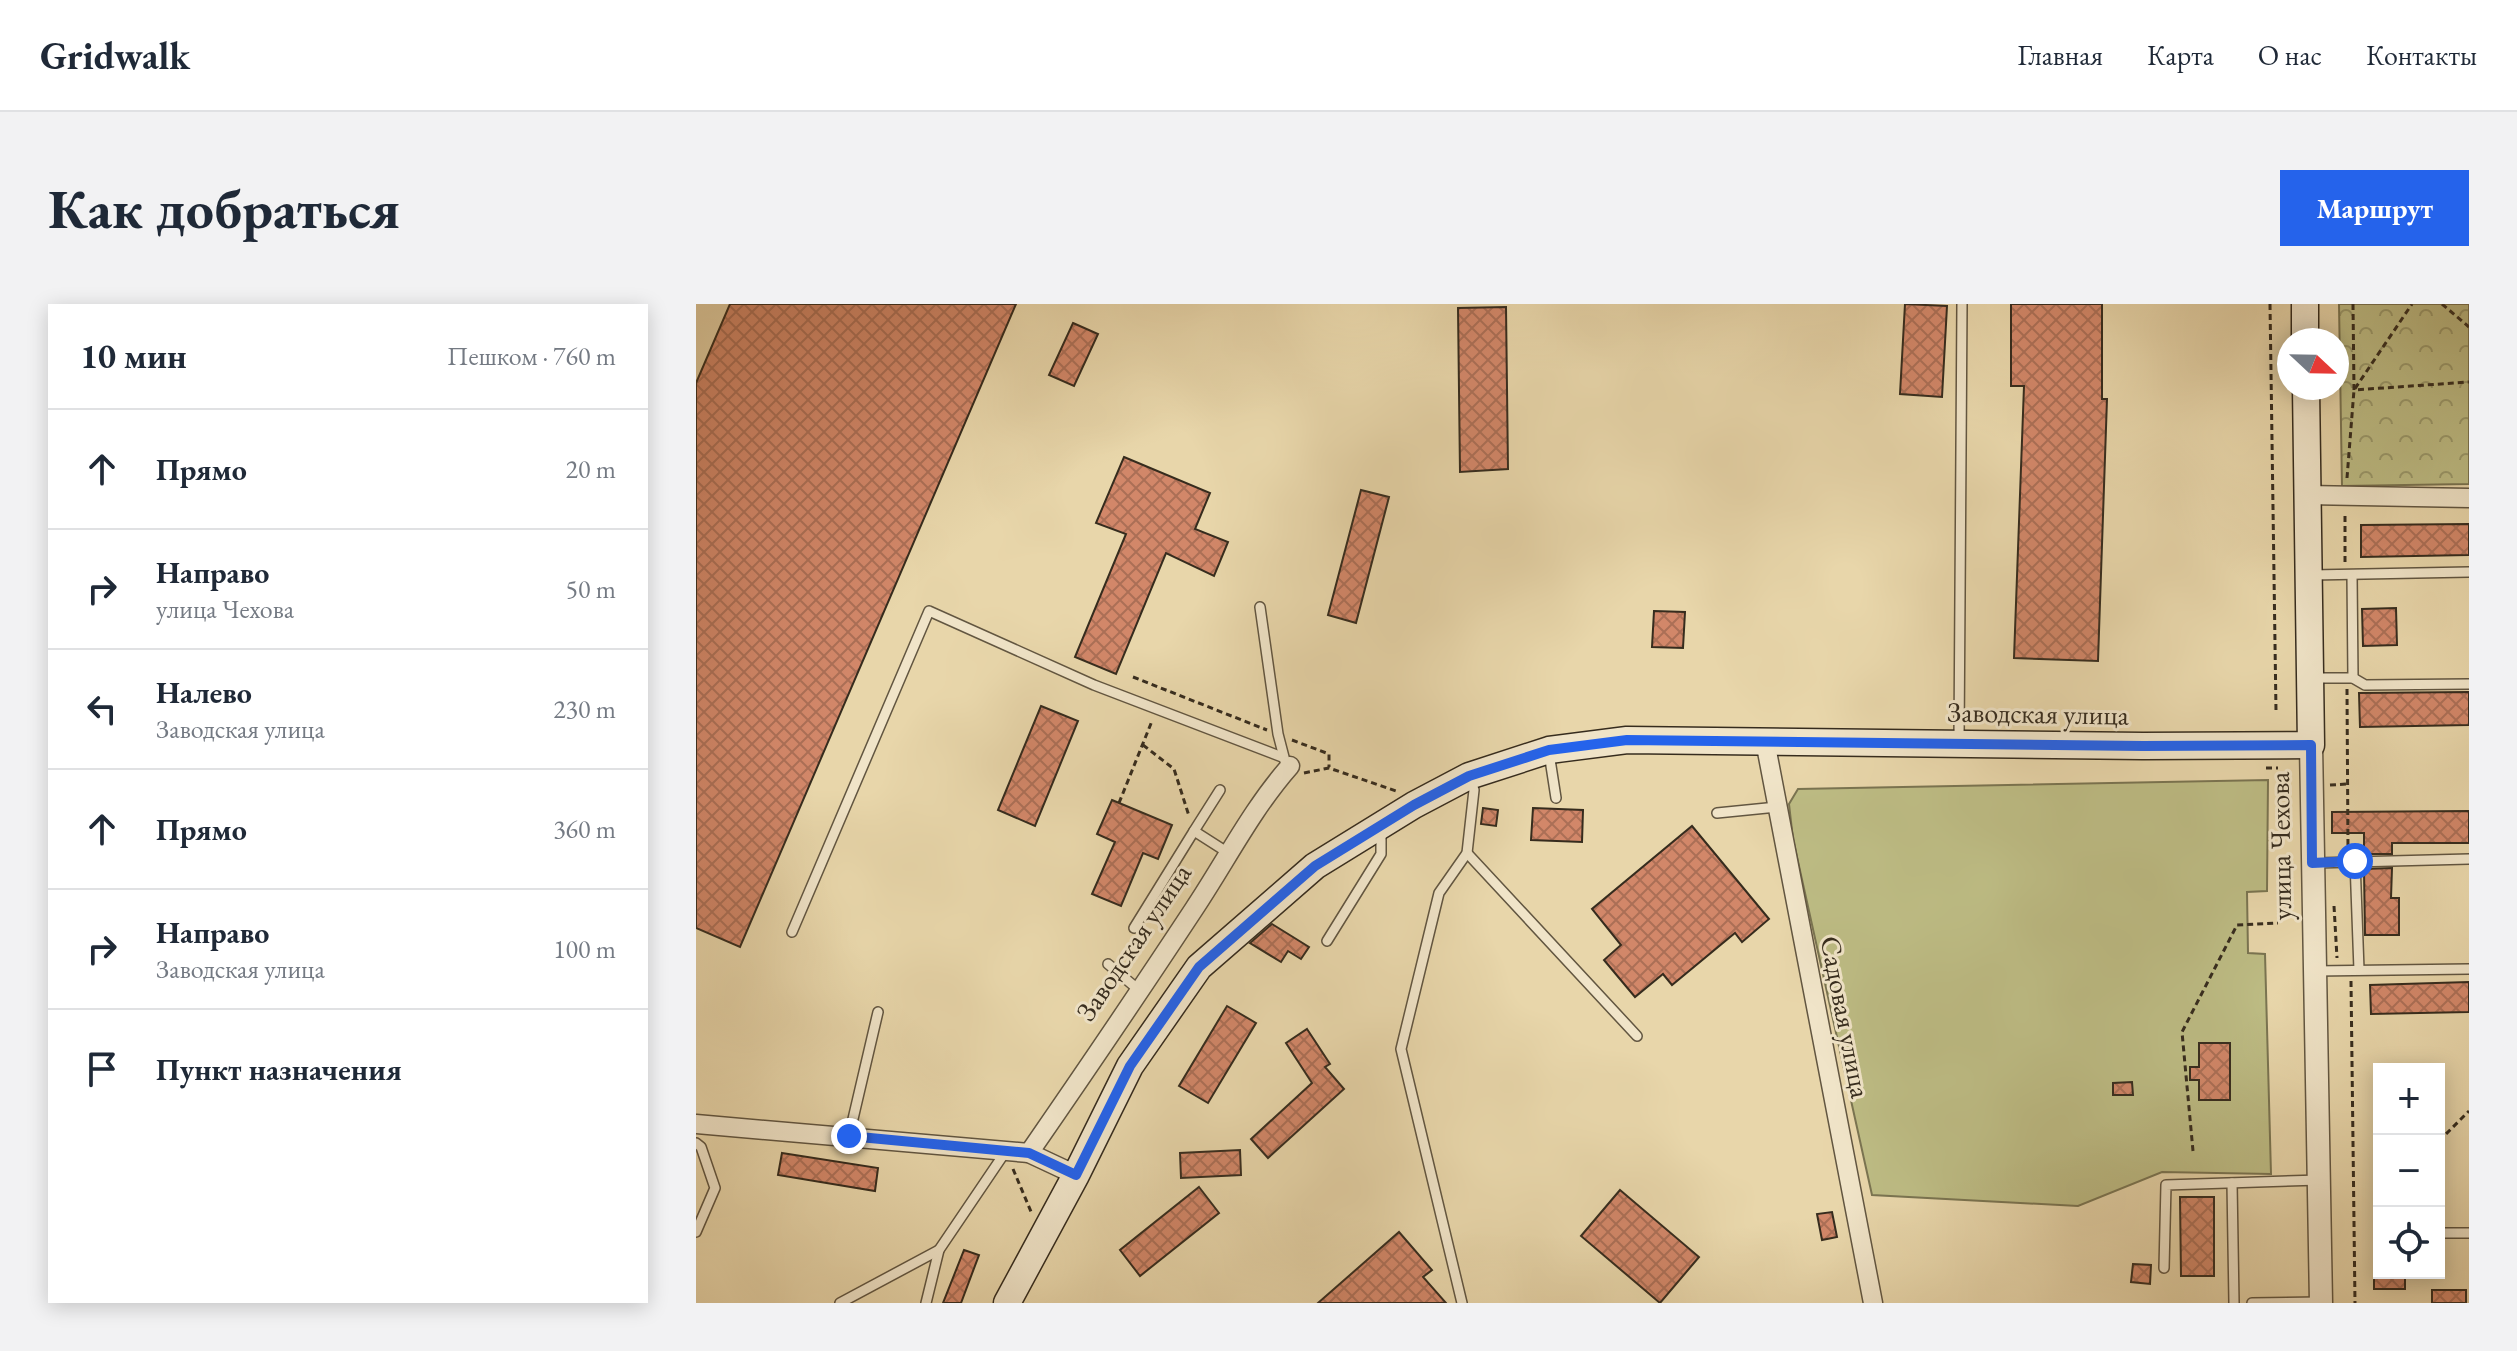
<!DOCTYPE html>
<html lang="ru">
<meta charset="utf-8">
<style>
:root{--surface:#fff;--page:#f2f2f3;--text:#1f2937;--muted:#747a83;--line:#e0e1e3;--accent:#2563eb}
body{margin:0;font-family:"EB Garamond",serif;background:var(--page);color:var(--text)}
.controls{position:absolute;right:24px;bottom:24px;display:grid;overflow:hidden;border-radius:0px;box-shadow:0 4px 20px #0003}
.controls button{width:72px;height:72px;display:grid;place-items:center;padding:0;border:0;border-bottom:2px solid var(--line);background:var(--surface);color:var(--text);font:40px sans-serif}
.compass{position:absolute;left:1581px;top:24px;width:72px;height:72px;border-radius:50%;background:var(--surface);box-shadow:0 4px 20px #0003;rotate:112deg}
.stop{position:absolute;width:24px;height:24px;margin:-18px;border:6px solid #2563eb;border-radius:50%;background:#fff}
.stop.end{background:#2563eb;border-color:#fff;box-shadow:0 2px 8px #0008}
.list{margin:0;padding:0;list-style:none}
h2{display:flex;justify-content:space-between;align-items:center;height:104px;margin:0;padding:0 32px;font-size:34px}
h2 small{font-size:26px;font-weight:400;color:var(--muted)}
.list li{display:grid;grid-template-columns:52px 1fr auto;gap:24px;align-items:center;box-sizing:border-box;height:120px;padding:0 32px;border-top:2px solid var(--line)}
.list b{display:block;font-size:30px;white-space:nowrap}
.list p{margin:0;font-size:26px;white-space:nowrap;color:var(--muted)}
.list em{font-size:26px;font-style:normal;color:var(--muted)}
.icon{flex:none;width:44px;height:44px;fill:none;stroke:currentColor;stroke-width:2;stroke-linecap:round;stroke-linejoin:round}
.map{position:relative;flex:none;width:1773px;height:999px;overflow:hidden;border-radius:0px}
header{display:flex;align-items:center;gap:48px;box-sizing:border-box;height:112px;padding:0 40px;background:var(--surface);border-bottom:2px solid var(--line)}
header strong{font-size:38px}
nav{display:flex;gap:44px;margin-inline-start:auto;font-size:28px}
.intro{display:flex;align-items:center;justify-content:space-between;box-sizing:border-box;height:192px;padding:0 48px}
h1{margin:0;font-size:56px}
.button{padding:20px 36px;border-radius:0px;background:var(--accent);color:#fff;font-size:28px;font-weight:700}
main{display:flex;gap:48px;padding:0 48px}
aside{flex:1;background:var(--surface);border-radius:0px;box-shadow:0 4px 20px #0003}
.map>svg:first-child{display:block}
.park{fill:url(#park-crowns);stroke:#7a7451;stroke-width:2}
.pitch{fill:#bdbc84;stroke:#7a7451;stroke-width:2}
.building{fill:url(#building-cross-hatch);stroke:#362c1e;stroke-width:2}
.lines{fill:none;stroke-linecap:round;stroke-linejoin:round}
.service-casing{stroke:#625641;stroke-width:12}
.minor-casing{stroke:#625641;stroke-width:21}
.tertiary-casing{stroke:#625641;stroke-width:25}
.secondary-casing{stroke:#362c1e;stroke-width:29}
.path{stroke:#362c1e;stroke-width:3;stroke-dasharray:6 4;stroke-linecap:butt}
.service{stroke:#f0e4c8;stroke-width:9}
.minor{stroke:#f0e4c8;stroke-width:18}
.tertiary{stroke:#f0e4c8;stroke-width:22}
.secondary{stroke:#f0e4c8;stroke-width:26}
.route{stroke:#2563eb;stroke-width:10}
.labels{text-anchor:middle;stroke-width:6;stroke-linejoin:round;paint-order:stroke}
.street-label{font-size:28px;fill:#362c1e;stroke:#f0e4c8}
</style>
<header>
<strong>Gridwalk</strong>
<nav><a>Главная</a><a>Карта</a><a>О нас</a><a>Контакты</a></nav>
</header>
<div class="intro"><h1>Как добраться</h1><a class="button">Маршрут</a></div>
<main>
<aside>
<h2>10 мин<small>Пешком · 760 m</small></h2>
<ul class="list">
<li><svg class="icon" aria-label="ahead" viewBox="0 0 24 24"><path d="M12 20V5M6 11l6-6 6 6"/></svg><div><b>Прямо</b></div><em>20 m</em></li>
<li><svg class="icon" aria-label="right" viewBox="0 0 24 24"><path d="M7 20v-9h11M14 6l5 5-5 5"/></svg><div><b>Направо</b><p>улица Чехова</p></div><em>50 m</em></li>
<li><svg class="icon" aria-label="left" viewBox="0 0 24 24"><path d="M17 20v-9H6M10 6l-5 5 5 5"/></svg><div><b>Налево</b><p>Заводская улица</p></div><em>230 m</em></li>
<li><svg class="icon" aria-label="ahead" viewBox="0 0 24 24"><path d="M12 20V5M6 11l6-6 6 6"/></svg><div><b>Прямо</b></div><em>360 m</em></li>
<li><svg class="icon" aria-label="right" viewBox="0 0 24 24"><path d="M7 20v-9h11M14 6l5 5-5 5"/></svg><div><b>Направо</b><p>Заводская улица</p></div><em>100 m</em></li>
<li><svg class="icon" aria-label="arrive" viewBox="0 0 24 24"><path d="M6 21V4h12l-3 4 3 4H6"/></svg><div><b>Пункт назначения</b></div></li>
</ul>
</aside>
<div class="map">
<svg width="1773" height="999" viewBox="0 0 1773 999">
<defs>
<pattern id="park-crowns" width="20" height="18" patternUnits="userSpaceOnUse" patternTransform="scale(2)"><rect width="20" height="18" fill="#bdbc84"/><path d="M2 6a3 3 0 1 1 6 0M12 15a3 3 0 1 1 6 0" fill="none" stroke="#9a996b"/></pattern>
<pattern id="building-cross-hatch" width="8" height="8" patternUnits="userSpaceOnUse" patternTransform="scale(2)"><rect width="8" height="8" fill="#d28769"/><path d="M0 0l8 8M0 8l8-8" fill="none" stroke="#ab6f56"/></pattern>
</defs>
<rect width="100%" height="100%" fill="#e8d6aa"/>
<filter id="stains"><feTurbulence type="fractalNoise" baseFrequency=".0025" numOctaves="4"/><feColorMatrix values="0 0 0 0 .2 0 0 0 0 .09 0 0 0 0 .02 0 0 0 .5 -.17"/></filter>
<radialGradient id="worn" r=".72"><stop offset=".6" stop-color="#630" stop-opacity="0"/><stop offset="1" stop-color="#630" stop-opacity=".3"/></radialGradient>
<!-- park -->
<polygon class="park" points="1643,0 1773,0 1773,180 1646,182"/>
<!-- pitch -->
<polygon class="pitch" points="1572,476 1571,587 1551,588 1552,649 1569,650 1575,870 1466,868 1382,902 1176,891 1097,535 1093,500 1102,485"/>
<!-- building -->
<g class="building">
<polygon points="34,0 320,0 44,643 0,624 0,79"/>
<polygon points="1209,0 1251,2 1246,93 1204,90"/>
<polygon points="1315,0 1406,0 1406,95 1411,95 1402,357 1318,354 1328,82 1315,82"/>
<polygon points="810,3 812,165 764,168 762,4"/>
<polygon points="377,19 402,30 378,82 353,71"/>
<polygon points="428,153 514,189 499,225 532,238 518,272 470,249 420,370 379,353 430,230 400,219"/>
<polygon points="665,186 693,193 660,319 632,311"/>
<polygon points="1773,220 1773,251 1665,253 1665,221"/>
<polygon points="1700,304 1701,341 1667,342 1666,305"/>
<polygon points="958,307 989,308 987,344 956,343"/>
<polygon points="1773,388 1773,421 1664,423 1663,389"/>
<polygon points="345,402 382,417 339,522 302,506"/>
<polygon points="416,496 476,521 462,555 447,549 425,602 396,590 419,538 401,530"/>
<polygon points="787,504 802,506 800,522 785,520"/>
<polygon points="837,504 887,506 886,538 835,536"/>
<polygon points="1773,507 1773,539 1696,539 1696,550 1668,550 1668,529 1636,529 1636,508"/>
<polygon points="996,522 1073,615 1046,638 1039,629 976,681 967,670 939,693 908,656 925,641 896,605"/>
<polygon points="1696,564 1695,594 1703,594 1703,631 1669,631 1668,565"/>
<polygon points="576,620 613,643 605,655 592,647 585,658 554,639"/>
<polygon points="1773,678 1773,708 1675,710 1674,681"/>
<polygon points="531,702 560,719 512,799 483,782"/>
<polygon points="611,725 634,760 629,763 648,785 572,854 555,835 616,779 590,739"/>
<polygon points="1503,739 1534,739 1534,796 1503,796 1503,776 1494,776 1494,763 1503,763"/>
<polygon points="1436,778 1437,791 1417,791 1417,779"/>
<polygon points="544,846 545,871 485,874 484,849"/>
<polygon points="86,849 182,864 179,887 82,871"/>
<polygon points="503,883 523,909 444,972 424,946"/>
<polygon points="924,886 1003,953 964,999 885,932"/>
<polygon points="1484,893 1518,893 1518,972 1485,972"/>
<polygon points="1136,908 1141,933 1126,936 1121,910"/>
<polygon points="703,928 736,966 727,973 750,999 622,999"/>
<polygon points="268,946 283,951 265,999 247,999"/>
<polygon points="1437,960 1455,961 1454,980 1435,978"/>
<rect x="1678" y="969" width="31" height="16"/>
<rect x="1736" y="986" width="34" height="13"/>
</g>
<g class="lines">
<!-- service casing -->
<g class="service-casing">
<g id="service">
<polyline points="1616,271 1773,268"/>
<polyline points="1656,271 1657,374"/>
<polyline points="564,303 582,430 589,457"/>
<polyline points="1618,374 1657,374 1669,381 1773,380"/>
<polyline points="1263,437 1266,0"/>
<polyline points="853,449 860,494"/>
<polyline points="524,486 498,527 534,550"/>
<polyline points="1021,509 1081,503"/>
<polyline points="771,549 941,732"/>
<polyline points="1659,557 1663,666"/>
<polyline points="1619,559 1773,555"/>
<polyline points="438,624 498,527"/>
<polyline points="96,628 233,307 398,381 586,453"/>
<polyline points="631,637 685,550 685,525"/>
<polyline points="412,660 444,687"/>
<polyline points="1619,667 1773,665"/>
<polyline points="153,832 182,708"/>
<polyline points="0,839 5,843 19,884 0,928"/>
<polyline points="1536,879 1538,999"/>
<polyline points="1743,929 1773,929"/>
<polyline points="1468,964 1470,881 1624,876"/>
<polyline points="144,999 243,946"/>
<polyline points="230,999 243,946 310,847"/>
<polyline points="766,999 705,745 743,589 771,549 778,486 774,476"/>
<polyline points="1556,999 1624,998"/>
</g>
</g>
<!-- minor casing -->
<g class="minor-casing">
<g id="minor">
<polyline points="1611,191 1773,194"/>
<polyline points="1069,437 1177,999"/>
<polyline points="0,820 333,849 380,871"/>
<path d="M 333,849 C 389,768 444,687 498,605 C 530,557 556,505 594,462"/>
</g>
</g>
<!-- tertiary casing -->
<g class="tertiary-casing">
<polyline id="tertiary" points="1615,441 1625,999"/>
</g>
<!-- secondary casing -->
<g class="secondary-casing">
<g id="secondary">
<polyline points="1609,0 1609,36"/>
<polyline points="311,999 380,871 434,762 503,663 619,562 718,501 773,472 853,446 931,436 1447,442 1615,441 1610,84"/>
</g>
</g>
<!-- path -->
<g class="path">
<polyline points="1574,0 1580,407"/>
<polyline points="1657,0 1658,86 1773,78"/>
<polyline points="1746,0 1773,23"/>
<polyline points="1651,174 1658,86 1716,0"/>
<polyline points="1649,258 1649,209"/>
<polyline points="437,373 571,426"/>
<polyline points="1651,385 1652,546"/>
<polyline points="596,436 633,450 633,463"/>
<polyline points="447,441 478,465 493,512"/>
<polyline points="1570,464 1582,464"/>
<polyline points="608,469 633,464 700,487"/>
<polyline points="1634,481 1651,480"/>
<polyline points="423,499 456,417"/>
<polyline points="1638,602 1641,654"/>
<polyline points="1655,677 1659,999"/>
<polyline points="1743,837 1773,807"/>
<polyline points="1497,847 1486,728 1541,621 1582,619"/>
<polyline points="317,865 336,910"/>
</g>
<!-- service -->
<use href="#service" class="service"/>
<!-- minor -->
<use href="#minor" class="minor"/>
<!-- tertiary -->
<use href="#tertiary" class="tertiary"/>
<!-- secondary -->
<use href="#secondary" class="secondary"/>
</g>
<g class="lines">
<!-- route -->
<polyline class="route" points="153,832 333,849 380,871 434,762 503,663 619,562 718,501 773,472 853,446 931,436 1447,442 1615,441 1616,559 1659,557"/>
</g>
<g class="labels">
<!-- street labels -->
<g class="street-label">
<text transform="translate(1342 409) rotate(1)" y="10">Заводская улица</text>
<text transform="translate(1584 542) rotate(-91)" y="10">улица Чехова</text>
<text transform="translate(437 638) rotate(-56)" y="10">Заводская улица</text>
<text transform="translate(1150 713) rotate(79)" y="10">Садовая улица</text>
</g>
</g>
<rect width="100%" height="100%" filter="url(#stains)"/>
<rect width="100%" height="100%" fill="url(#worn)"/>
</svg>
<div class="controls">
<button>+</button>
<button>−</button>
<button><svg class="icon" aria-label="locate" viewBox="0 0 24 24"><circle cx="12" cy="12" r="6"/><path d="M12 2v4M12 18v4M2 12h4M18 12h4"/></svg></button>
</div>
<svg class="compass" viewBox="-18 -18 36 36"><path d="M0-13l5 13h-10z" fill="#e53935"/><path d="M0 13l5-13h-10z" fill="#747a83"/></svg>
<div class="stop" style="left:1659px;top:557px"></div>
<div class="stop end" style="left:153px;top:832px"></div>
</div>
</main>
